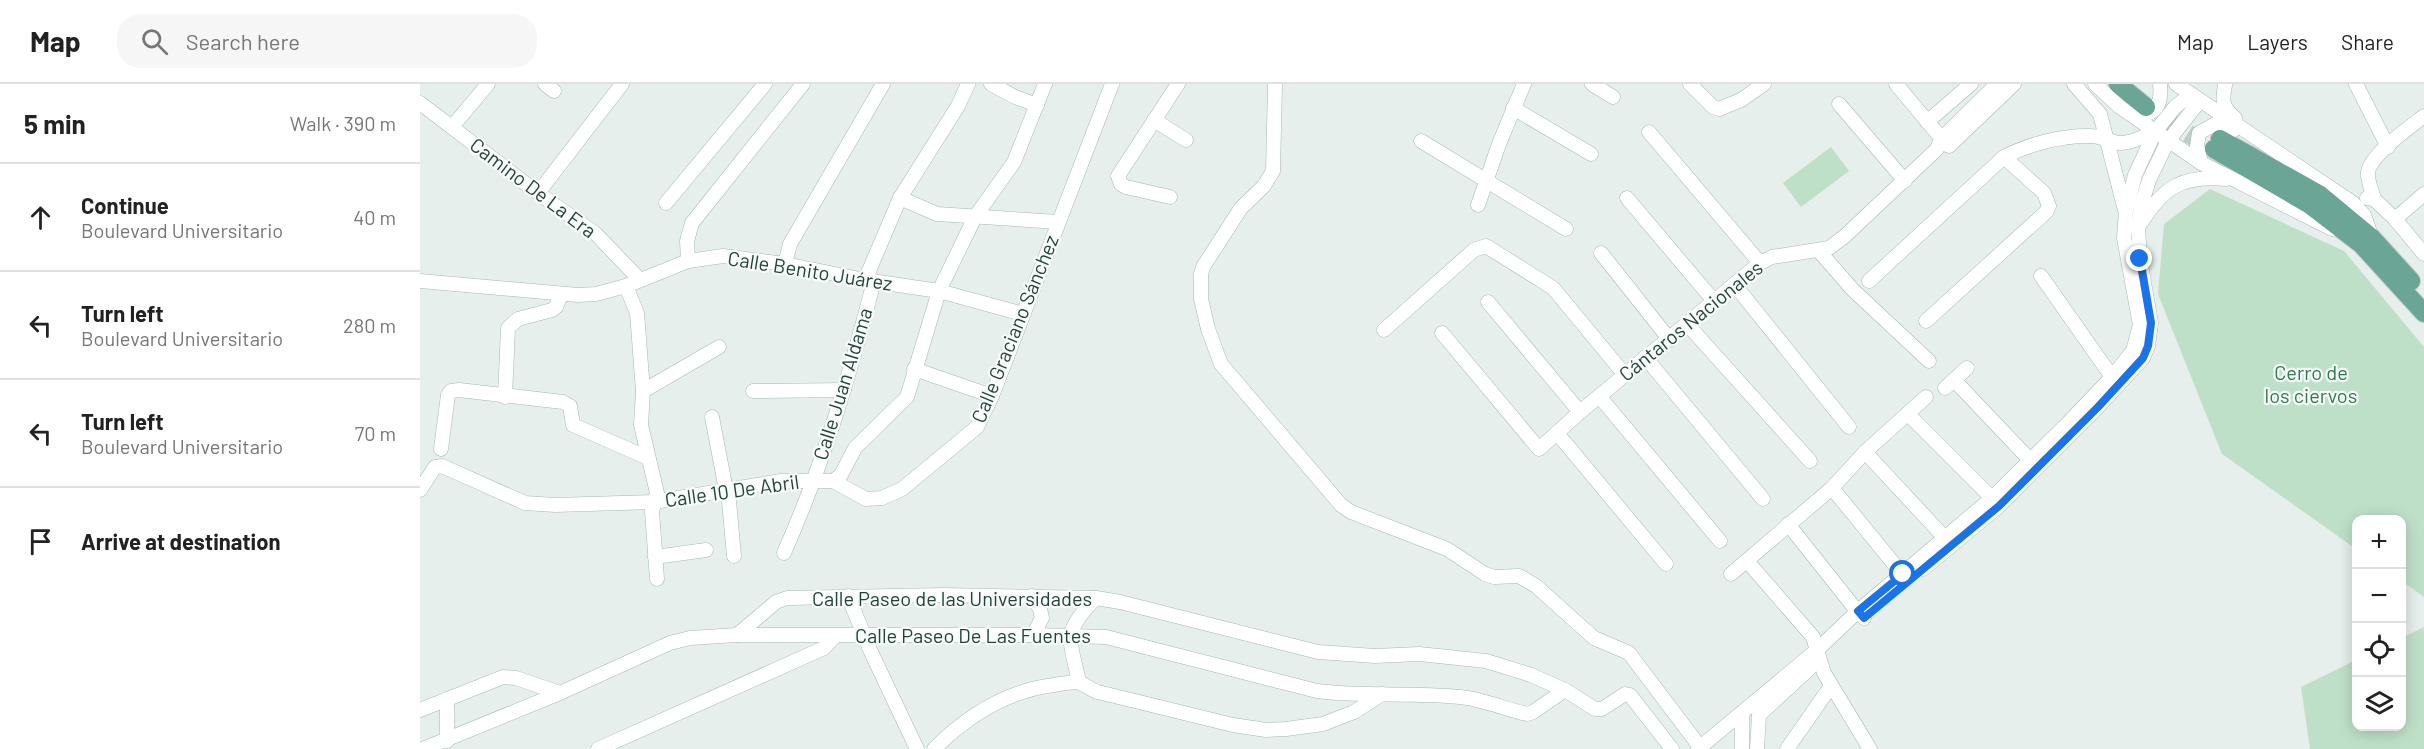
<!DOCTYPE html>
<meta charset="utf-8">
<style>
:root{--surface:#fff;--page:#f6f6f6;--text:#222;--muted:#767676;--line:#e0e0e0}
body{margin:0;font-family:Barlow,sans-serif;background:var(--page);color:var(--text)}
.controls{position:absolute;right:18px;bottom:18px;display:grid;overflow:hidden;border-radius:12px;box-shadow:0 3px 15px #0003}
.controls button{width:54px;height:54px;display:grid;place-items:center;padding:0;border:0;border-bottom:2px solid var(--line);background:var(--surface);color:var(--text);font:30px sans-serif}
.stop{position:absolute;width:18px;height:18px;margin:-14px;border:4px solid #1a73e8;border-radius:50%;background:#fff}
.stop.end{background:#1a73e8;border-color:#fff;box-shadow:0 2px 6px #0008}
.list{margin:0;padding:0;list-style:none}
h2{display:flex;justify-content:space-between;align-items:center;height:78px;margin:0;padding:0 24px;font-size:26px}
h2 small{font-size:20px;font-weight:400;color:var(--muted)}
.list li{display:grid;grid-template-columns:39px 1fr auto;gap:18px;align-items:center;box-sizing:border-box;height:108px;padding:0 24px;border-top:2px solid var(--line)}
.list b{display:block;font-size:22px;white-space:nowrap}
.list p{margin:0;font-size:20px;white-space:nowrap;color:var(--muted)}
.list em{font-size:20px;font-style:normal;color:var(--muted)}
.icon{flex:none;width:33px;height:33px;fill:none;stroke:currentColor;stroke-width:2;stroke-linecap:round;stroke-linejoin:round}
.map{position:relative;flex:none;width:2004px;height:665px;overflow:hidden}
header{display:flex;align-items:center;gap:36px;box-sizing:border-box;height:84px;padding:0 30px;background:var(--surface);border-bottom:2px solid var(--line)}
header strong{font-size:28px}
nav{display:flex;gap:33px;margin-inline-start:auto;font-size:21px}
.search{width:420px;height:54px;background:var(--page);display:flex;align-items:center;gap:15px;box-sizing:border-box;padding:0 21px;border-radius:24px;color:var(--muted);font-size:22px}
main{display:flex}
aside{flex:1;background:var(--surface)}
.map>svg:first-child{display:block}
.green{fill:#bfe0c8}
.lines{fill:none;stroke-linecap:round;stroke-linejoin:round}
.major-tunnel{stroke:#bfccc8;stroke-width:18;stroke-dasharray:18 9;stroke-linecap:butt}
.minor-casing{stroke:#a8b8b2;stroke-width:15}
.major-casing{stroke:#c2cac8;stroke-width:20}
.minor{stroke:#fff;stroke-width:14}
.major{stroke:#6aa596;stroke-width:18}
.route{stroke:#1a73e8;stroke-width:8}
.labels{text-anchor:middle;stroke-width:4.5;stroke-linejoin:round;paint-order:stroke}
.street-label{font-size:20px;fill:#24423a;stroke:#f7fbf9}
.park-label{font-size:20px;fill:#2d7a4b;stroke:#f7fbf9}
</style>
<header>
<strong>Map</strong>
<div class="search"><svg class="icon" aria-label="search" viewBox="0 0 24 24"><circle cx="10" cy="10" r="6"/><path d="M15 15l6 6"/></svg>Search here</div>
<nav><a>Map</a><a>Layers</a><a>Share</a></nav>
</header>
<main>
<aside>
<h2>5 min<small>Walk · 390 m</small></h2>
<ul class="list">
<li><svg class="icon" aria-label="ahead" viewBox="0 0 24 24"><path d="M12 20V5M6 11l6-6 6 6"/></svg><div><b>Continue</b><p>Boulevard Universitario</p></div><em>40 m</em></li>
<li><svg class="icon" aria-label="left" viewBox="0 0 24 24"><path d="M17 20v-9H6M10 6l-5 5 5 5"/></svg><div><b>Turn left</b><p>Boulevard Universitario</p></div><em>280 m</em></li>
<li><svg class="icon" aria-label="left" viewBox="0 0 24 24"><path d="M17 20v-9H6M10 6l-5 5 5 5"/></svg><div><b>Turn left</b><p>Boulevard Universitario</p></div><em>70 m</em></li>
<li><svg class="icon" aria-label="arrive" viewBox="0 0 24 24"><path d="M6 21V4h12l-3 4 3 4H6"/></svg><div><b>Arrive at destination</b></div></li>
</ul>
</aside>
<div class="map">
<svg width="2004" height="665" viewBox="0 0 2004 665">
<rect width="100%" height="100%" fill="#e6efeb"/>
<!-- green -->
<g class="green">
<polygon points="1411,63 1429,87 1381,123 1363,99"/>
<polygon points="1790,105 1924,167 2004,263 2004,513 1982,497 1982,436 1936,436 1936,465 1802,370 1738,210 1744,140"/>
<polygon points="2004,543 2004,665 1890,665 1881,603 1936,576 1936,642 1982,642 1982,554"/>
</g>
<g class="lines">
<!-- major-tunnel -->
<polyline class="major-tunnel" points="1745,35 1793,65"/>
<!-- minor casing -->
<g class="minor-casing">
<g id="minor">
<polyline points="125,0 134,7"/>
<polyline points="571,0 595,13 617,21"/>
<polyline points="855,0 853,87 844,102 821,124 783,183 781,190 781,215 788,245 801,280 921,421 931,428 1027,465 1065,490 1074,493 1099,492 1116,502 1174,554 1209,569 1280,663"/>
<polyline points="1172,0 1193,13"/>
<polyline points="1270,0 1293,23 1299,25 1321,16 1344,0"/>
<polyline points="1476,0 1527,61"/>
<polyline points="1654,0 1680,30 1705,126"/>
<polyline points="1675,0 1700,23 1781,79 1912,145"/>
<polyline points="1756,0 1933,119 1944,131 1952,154"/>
<polyline points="1936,0 1968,63"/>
<path d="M 1805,1 C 1802,17 1802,23 1815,34"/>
<polyline points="0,19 118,109 176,150 220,196"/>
<polyline points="1419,20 1485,97"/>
<polyline points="1093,24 1171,70"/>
<path d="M 1715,30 C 1737,33 1742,19 1740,0"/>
<polyline points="734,36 766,56"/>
<polyline points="1507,38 1551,0"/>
<polyline points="32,43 68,0"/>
<polyline points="1229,48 1340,179"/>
<polyline points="1001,57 1146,145"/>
<polyline points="1529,62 1594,0"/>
<polyline points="1781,79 1777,62 1779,49 1795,40 1814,46"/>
<polyline points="118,109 202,0"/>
<polyline points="750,113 706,103 701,100 698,92 758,0"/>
<polyline points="480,114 517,130 638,138"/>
<polyline points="1207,114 1294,217"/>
<polyline points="1947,114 1954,115 1975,135 2004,170"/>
<path d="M 1954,115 C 1952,107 1947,96 1948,88 C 1951,70 1990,43 2004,32"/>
<polyline points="246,119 345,0"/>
<polyline points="1058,121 1079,60 1104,0"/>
<polyline points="1975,135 2004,110"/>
<path d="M 1721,139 C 1743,103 1763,91 1806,95"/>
<polyline points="1398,166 1433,206 1509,277"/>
<polyline points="1181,169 1250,256"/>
<polyline points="268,177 267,157 272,139 383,0"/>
<polyline points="365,180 370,160 463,0"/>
<polyline points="1621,192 1692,293"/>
<polyline points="445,196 480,114 538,22 548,0"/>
<polyline points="0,197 158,211 176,210 206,202 268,177 303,172 365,180 445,196 519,207 603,230"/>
<path d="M 1449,197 L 1584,73 C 1609,60 1643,51 1671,52 C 1679,52 1687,56 1694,58 C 1707,62 1723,52 1735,48"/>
<polyline points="1314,200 1429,343"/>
<polyline points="206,202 217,229 223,307 221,341 237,409 232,427 237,495"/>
<polyline points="1068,218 1160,328"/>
<polyline points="1506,237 1626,128 1629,122 1624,109 1584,73"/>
<polyline points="1267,240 1390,377"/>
<polyline points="964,246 1054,166 1066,162 1133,204 1205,291"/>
<polyline points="1022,249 1119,365 1160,328 1340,179 1352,173 1409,164 1425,152 1517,65 1521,55 1577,0"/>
<polyline points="1225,273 1343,415"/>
<polyline points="494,285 572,312"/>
<polyline points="1534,296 1610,376"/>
<polyline points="1525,304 1547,284"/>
<polyline points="223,307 299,263"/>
<polyline points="333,307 424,306"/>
<polyline points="1179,312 1300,457"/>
<polyline points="85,313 88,244 98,235 132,226 136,223 141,211"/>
<polyline points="1488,330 1572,414"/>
<polyline points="292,333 306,406"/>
<polyline points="1137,349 1246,480"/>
<polyline points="21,365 28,311 31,307 39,306 143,318 150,322 153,341 228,374"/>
<polyline points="1445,368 1525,454"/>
<polyline points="413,397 421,391 435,364 487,313 519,207 555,133 594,78 625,0"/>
<polyline points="1412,404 1483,491"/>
<polyline points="0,406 15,383 22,382 105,419 135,421 234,418 361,397 413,397 446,415 462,414 482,405 557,343 572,312 692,0"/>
<polyline points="308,406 314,472"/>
<polyline points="1368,440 1433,522 1444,534"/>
<path d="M 364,469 C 403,381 430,290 454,197"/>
<polyline points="235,473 286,466"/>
<polyline points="1327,477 1393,553 1404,589 1450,665"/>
<polyline points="1503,485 1579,422 1678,323 1723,274 1728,262 1731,239 1720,175 1718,144 1721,122 1729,96 1748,57 1779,18"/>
<polyline points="1311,490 1412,404 1445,368 1506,313"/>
<polyline points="428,512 451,568 497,665"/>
<polyline points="612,512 620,525 622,534 613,551"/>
<polyline points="317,551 356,518 367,514 524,511 676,514 700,518 898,568 955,572 999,570 1066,577 1111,591 1145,606 1175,625 1182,625 1205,610 1210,611 1252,665"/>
<path d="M 659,598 C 650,554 641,549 676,514"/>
<polyline points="27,615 27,657"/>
<polyline points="0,626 83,593 96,594 140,609"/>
<path d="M 3,665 L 140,609 L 250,559 L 270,554 L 317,551 L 613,551 L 686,553 L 897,607 C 944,613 992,608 1040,613 C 1063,615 1084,625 1107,630 L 1113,628 L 1145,606"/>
<polyline points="178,665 404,564 415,552"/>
<path d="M 514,665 C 547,632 586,607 634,601 C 641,600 650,598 657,598 C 663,599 671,606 678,608 L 813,641 L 846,646 L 866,645 L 903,640 L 934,628 L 962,610"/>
<polyline points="1278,665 1397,566 1438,527 1572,414 1648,339 1692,293 1713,267 1720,241 1704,154 1706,127 1715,91 1735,48 1755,23 1770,11"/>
<polyline points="1322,665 1322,630"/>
<polyline points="1337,665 1339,631 1390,584"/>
<polyline points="1367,665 1411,602"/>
</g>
</g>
<!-- major casing -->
<g class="major-casing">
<g id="major">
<polyline points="1698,0 1726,23"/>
<polyline points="1800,55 1899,110 1952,154 1991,197"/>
<polyline points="1794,65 1890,121 1941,160 2004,229"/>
</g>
</g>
<!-- minor -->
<use href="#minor" class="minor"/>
<!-- major -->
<use href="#major" class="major"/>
</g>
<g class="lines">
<!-- route -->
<polyline class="route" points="1483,490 1438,527 1444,534 1579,422 1678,323 1723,274 1728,262 1731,239 1720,175"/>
</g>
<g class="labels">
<!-- street labels -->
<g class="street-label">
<text transform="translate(113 104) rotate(37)" y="7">Camino De La Era</text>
<text transform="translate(390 187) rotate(9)" y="7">Calle Benito Juárez</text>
<text transform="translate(1271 237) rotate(-39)" y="7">Cántaros Nacionales</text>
<text transform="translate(595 245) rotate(-68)" y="7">Calle Graciano Sánchez</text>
<text transform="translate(423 300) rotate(-73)" y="7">Calle Juan Aldama</text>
<text transform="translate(312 407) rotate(-8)" y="7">Calle 10 De Abril</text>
<text x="532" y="522">Calle Paseo de las Universidades</text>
<text x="553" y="559">Calle Paseo De Las Fuentes</text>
</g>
<!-- park labels -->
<g class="park-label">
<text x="1891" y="296">Cerro de<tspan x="1891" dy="23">los ciervos</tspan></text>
</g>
</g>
</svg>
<div class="controls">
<button>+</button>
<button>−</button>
<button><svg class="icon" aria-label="locate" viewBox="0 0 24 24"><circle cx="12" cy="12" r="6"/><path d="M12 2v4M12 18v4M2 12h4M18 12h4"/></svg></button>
<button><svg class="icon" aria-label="layers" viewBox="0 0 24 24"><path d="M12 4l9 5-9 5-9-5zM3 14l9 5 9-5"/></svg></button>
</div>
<div class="stop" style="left:1483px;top:490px"></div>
<div class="stop end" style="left:1720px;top:175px"></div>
</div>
</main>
